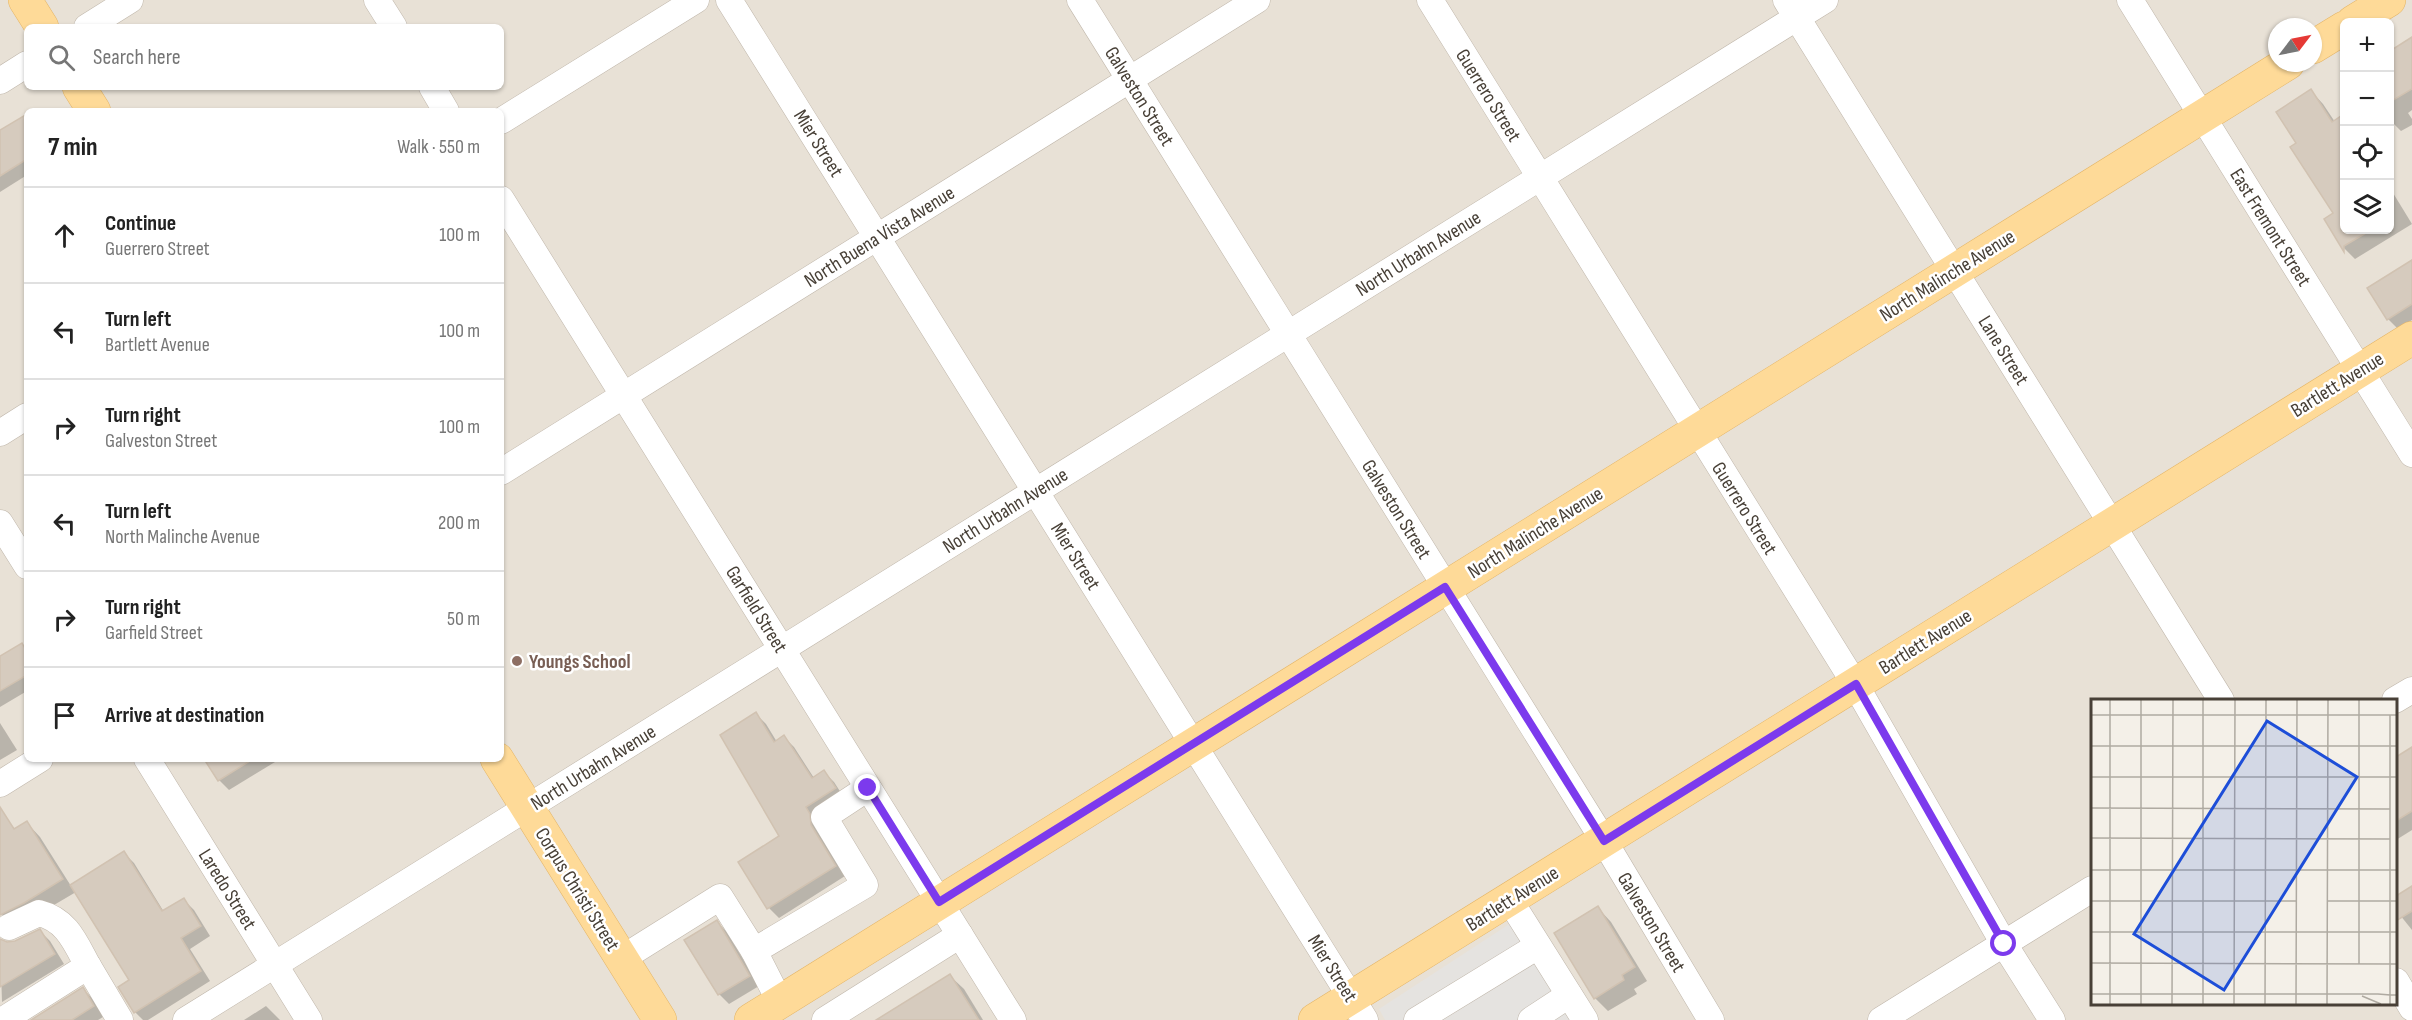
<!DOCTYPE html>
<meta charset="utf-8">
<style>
:root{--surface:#fff;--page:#f2f2f2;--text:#222;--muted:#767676;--line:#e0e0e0}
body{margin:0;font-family:"Sofia Sans Condensed",sans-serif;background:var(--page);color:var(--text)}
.controls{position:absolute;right:18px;top:18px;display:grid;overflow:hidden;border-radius:9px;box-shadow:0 2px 4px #0004}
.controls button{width:54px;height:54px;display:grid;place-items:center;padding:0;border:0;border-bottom:2px solid var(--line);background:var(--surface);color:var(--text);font:30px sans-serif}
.compass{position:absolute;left:2268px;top:18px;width:54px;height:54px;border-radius:50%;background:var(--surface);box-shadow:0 2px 4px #0004;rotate:58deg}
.stop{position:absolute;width:18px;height:18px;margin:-14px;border:4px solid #7c3aed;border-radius:50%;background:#fff}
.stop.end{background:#7c3aed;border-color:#fff;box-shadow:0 2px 6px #0008}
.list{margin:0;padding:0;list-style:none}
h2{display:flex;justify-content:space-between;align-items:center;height:78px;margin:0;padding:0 24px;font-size:26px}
h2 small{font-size:20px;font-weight:400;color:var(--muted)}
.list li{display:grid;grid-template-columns:39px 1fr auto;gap:18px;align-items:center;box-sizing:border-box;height:96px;padding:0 24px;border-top:2px solid var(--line)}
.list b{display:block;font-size:22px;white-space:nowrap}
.list p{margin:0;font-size:20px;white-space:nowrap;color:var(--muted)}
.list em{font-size:20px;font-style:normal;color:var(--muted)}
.icon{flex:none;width:33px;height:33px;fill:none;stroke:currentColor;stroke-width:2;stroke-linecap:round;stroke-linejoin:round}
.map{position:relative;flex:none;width:2412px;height:1020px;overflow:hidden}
.search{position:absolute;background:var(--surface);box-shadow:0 2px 4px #0004;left:24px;top:24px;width:480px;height:66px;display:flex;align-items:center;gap:15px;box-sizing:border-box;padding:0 21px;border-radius:9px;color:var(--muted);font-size:22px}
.panel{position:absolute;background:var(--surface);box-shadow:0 2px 4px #0004;left:24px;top:108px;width:480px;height:654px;border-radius:9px}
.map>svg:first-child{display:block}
.residential{fill:#e8e1d6;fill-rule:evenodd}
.parking{fill:#e5e3e0}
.shadow{fill:#0003}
.building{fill:#d6cbbe;stroke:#d1c2b1;stroke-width:1.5}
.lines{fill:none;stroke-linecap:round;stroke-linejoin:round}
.minor-casing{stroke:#c0b7ab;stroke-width:27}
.major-casing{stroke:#e4b567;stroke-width:34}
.minor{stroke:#fff;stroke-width:26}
.major{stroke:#feda98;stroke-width:33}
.route{stroke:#7c3aed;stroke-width:8}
.education-dot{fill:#8d6e63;stroke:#fff;stroke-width:2}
.labels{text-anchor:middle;stroke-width:5;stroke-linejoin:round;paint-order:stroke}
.street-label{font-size:20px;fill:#484037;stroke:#fff}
.education-label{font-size:20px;font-weight:bold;fill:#785e54;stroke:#fff;text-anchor:start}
.inset-road{fill:none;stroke:#afaaa1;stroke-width:1.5}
.view{fill:#1d4ed8;fill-opacity:0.15;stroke:#1d4ed8;stroke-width:3}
.inset-edge{fill:none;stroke:#484037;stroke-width:3}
</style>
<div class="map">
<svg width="2412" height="1020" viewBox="0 0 2412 1020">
<rect width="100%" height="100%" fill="#f4f0e8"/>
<!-- residential -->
<path class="residential" d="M 0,0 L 2412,0 L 2412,1020 L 0,1020 ZM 2344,22 L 2390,22 L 2390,230 L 2344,230 ZM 27,27 L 501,27 L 501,87 L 27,87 ZM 2277,27 L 2313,27 L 2313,63 L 2277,63 ZM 27,111 L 501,111 L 501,759 L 27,759 ZM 2092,700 L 2396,700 L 2396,1004 L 2092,1004 Z"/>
<!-- parking -->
<polygon class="parking" points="1511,923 1573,1020 1385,1020 1379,1009"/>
<!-- shadow -->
<g class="shadow">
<polygon points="2412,39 2412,110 2408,113 2412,119 2412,125 2401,131 2390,120 2390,52"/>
<polygon points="2311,91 2323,104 2335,122 2344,116 2344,230 2390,230 2390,188 2412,224 2355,259 2343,247 2335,214 2298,143"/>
<polygon points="27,115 27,175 0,192 0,132"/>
<polygon points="2412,262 2412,320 2398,329 2388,319"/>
<polygon points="21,645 27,651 27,691 0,707 0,658"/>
<polygon points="756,714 766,724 777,742 784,737 794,747 814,778 824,772 834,782 845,799 819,826 821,836 845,876 779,918 769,908 781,837"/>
<polygon points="0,723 17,750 0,760"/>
<polygon points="2412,748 2412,830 2396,840 2396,759"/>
<polygon points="206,759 273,759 275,762 229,790 219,780"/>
<polygon points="7,820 16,830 27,823 40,837 71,886 124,853 134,863 164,912 184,900 194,910 210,936 190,949 210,981 148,1020 143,1020 135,1012 131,980 76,892 15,928 0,912 0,824"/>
<polygon points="2412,887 2412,930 2396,910 2396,898"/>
<polygon points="1598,908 1611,922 1647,981 1634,989 1637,994 1608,1011 1595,998"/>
<polygon points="717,922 727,932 759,986 729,1004 719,994 686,941"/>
<polygon points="40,931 50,941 64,964 2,1002 0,940 7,943 15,942"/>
<polygon points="950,976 964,989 983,1020 879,1020"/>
<polygon points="83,989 93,999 103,1017 98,1020 34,1020"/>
<polygon points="266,1006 280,1020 244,1020"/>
</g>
<!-- building -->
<g class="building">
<polygon points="2412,37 2412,89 2390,102 2390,51"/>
<polygon points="2311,89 2332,122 2344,114 2344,230 2371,230 2344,246 2344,252 2324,219 2333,213 2290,147 2296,143 2276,112"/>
<polygon points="27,114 27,159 0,176 0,130"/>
<polygon points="2412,260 2412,304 2387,320 2367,288"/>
<polygon points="22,643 27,652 27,675 0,691 0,656"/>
<polygon points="756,712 774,742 784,735 812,778 824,770 836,788 806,807 810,814 811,825 836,866 767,909 738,862 779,836 720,735"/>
<polygon points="2412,747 2412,811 2396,821 2396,757"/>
<polygon points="204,759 253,759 218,781"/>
<polygon points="0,807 14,829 27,821 63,879 24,903 0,915"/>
<polygon points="124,851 162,911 184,898 201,926 181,938 201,971 134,1013 118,987 129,980 70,885"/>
<polygon points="2412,886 2412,911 2396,921 2396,896"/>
<polygon points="1598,906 1635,967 1622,975 1624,980 1594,999 1554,933"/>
<polygon points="717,920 750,976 718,995 684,940"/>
<polygon points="40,929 55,954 0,987 0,939 7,942 15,941"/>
<polygon points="950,974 979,1020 876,1020"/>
<polygon points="83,987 94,1006 72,1020 31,1020"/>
</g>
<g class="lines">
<!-- minor casing -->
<g class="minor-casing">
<g id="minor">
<polyline points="377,0 394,27"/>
<polyline points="729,0 1365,1020"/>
<polyline points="1080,0 1604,841 1711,1020"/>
<polyline points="1430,0 1855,684 2004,944 2052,1020"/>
<polyline points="1786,0 2221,700"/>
<polyline points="2130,0 2412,454"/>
<polyline points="87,27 130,0"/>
<polyline points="0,81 27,64"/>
<polyline points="432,87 446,111"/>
<polyline points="501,121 696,0"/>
<polyline points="501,199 1013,1020"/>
<polyline points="0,433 27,416"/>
<polyline points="501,472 1257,0"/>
<polyline points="0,523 27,566"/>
<polyline points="2395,700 2412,690"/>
<polyline points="147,759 309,1020"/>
<polyline points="0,784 40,759"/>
<polyline points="1509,899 1585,1020"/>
<path d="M 9,927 L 39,913 C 67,920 75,942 88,966"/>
<polyline points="754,951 865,885 824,817 868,788"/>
<polyline points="621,959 720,897 754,951 780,1002"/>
<polyline points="2396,981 2412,1008"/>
<polyline points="3,1020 88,966 120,1020"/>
<polyline points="186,1020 1825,0"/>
<polyline points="825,1020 960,935"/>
<polyline points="1417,1020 1538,946"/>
<polyline points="1531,1020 1569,995"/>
<polyline points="1881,1020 2092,889"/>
</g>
</g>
<!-- major casing -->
<g class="major-casing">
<g id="major">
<polyline points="25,0 42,27"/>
<polyline points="2353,22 2389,0"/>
<polyline points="2313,47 2344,28"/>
<polyline points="79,87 94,111"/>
<polyline points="497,759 660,1020"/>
<polyline points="751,1020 2288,63"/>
<polyline points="1315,1020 2412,338"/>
</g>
</g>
<!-- minor -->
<use href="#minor" class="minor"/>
<!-- major -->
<use href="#major" class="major"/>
</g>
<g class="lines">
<!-- route -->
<polyline class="route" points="868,788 939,902 1445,587 1604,841 1856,684 2004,944"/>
</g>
<!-- markers -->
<circle class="education-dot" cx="517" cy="661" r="6"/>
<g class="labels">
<!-- street labels -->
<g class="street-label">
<text transform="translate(1489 95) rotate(58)" y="7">Guerrero Street</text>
<text transform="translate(1140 96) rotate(58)" y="7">Galveston Street</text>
<text transform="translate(819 143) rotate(58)" y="7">Mier Street</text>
<text transform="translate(2271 227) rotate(58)" y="7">East Fremont Street</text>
<text transform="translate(879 236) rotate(-32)" y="7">North Buena Vista Avenue</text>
<text transform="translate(1418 253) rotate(-32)" y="7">North Urbahn Avenue</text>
<text transform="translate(1947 275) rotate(-32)" y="7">North Malinche Avenue</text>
<text transform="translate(2004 350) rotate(58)" y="7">Lane Street</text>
<text transform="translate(2337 384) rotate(-32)" y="7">Bartlett Avenue</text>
<text transform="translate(1745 508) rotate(58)" y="7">Guerrero Street</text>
<text transform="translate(1397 509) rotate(58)" y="7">Galveston Street</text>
<text transform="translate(1005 510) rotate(-32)" y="7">North Urbahn Avenue</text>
<text transform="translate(1535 532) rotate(-32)" y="7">North Malinche Avenue</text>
<text transform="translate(1076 556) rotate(58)" y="7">Mier Street</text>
<text transform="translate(757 609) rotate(58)" y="7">Garfield Street</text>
<text transform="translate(1925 641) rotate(-32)" y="7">Bartlett Avenue</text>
<text transform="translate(593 767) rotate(-32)" y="7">North Urbahn Avenue</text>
<text transform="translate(228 889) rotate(58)" y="7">Laredo Street</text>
<text transform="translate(578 889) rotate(58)" y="7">Corpus Christi Street</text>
<text transform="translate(1512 898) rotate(-32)" y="7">Bartlett Avenue</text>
<text transform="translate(1652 922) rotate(59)" y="7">Galveston Street</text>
<text transform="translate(1333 968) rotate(58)" y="7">Mier Street</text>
</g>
<!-- education labels -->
<g class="education-label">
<text x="529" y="668">Youngs School</text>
</g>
</g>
<!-- overview -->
<g transform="translate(2091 699)">
<rect width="306" height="306" fill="#f4f0e8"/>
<path class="inset-road" d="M 0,16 L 306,16M 299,16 L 299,296 L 306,296M 0,47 L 306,47M 0,78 L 306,78M 0,109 L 299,110M 0,139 L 299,140M 0,171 L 306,171M 0,202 L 206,202M 237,202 L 306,202M 0,233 L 306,233M 0,264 L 306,265M 268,265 L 268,1M 0,295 L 287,295 L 299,296 L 299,305M 271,297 L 290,305M 19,305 L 19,1M 50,305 L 50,1M 81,305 L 82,1M 112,305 L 112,1M 143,305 L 144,1M 174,305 L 175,1M 205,305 L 206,1M 236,305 L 237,1"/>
<path class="view" d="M 176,22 L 266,78 L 133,291 L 43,235 Z"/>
<rect width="306" height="306" class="inset-edge"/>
</g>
</svg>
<div class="controls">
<button>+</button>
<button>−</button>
<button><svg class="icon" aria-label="locate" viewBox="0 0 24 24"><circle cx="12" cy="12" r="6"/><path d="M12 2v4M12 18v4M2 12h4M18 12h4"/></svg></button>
<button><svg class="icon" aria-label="layers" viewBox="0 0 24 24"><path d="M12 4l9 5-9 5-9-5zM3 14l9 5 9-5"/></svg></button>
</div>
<svg class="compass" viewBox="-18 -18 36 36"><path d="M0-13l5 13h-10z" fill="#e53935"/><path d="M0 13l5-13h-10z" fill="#767676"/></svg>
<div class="stop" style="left:2004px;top:944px"></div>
<div class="stop end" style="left:868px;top:788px"></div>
<div class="search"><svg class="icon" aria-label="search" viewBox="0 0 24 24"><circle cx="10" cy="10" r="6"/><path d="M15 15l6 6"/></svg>Search here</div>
<section class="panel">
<h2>7 min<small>Walk · 550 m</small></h2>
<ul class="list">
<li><svg class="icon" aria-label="ahead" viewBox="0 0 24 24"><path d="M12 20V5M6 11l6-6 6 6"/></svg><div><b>Continue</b><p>Guerrero Street</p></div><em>100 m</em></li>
<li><svg class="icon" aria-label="left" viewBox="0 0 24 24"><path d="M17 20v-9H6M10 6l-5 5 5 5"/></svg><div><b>Turn left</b><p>Bartlett Avenue</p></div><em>100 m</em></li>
<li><svg class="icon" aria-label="right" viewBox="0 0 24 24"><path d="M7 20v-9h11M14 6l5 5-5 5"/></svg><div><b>Turn right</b><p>Galveston Street</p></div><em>100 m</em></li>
<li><svg class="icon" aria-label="left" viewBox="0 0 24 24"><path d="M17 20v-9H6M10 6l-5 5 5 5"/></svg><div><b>Turn left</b><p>North Malinche Avenue</p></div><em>200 m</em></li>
<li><svg class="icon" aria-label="right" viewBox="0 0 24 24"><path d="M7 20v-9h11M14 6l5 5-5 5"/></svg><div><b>Turn right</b><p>Garfield Street</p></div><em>50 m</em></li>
<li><svg class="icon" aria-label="arrive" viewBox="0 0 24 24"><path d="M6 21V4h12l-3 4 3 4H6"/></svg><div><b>Arrive at destination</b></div></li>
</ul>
</section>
</div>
